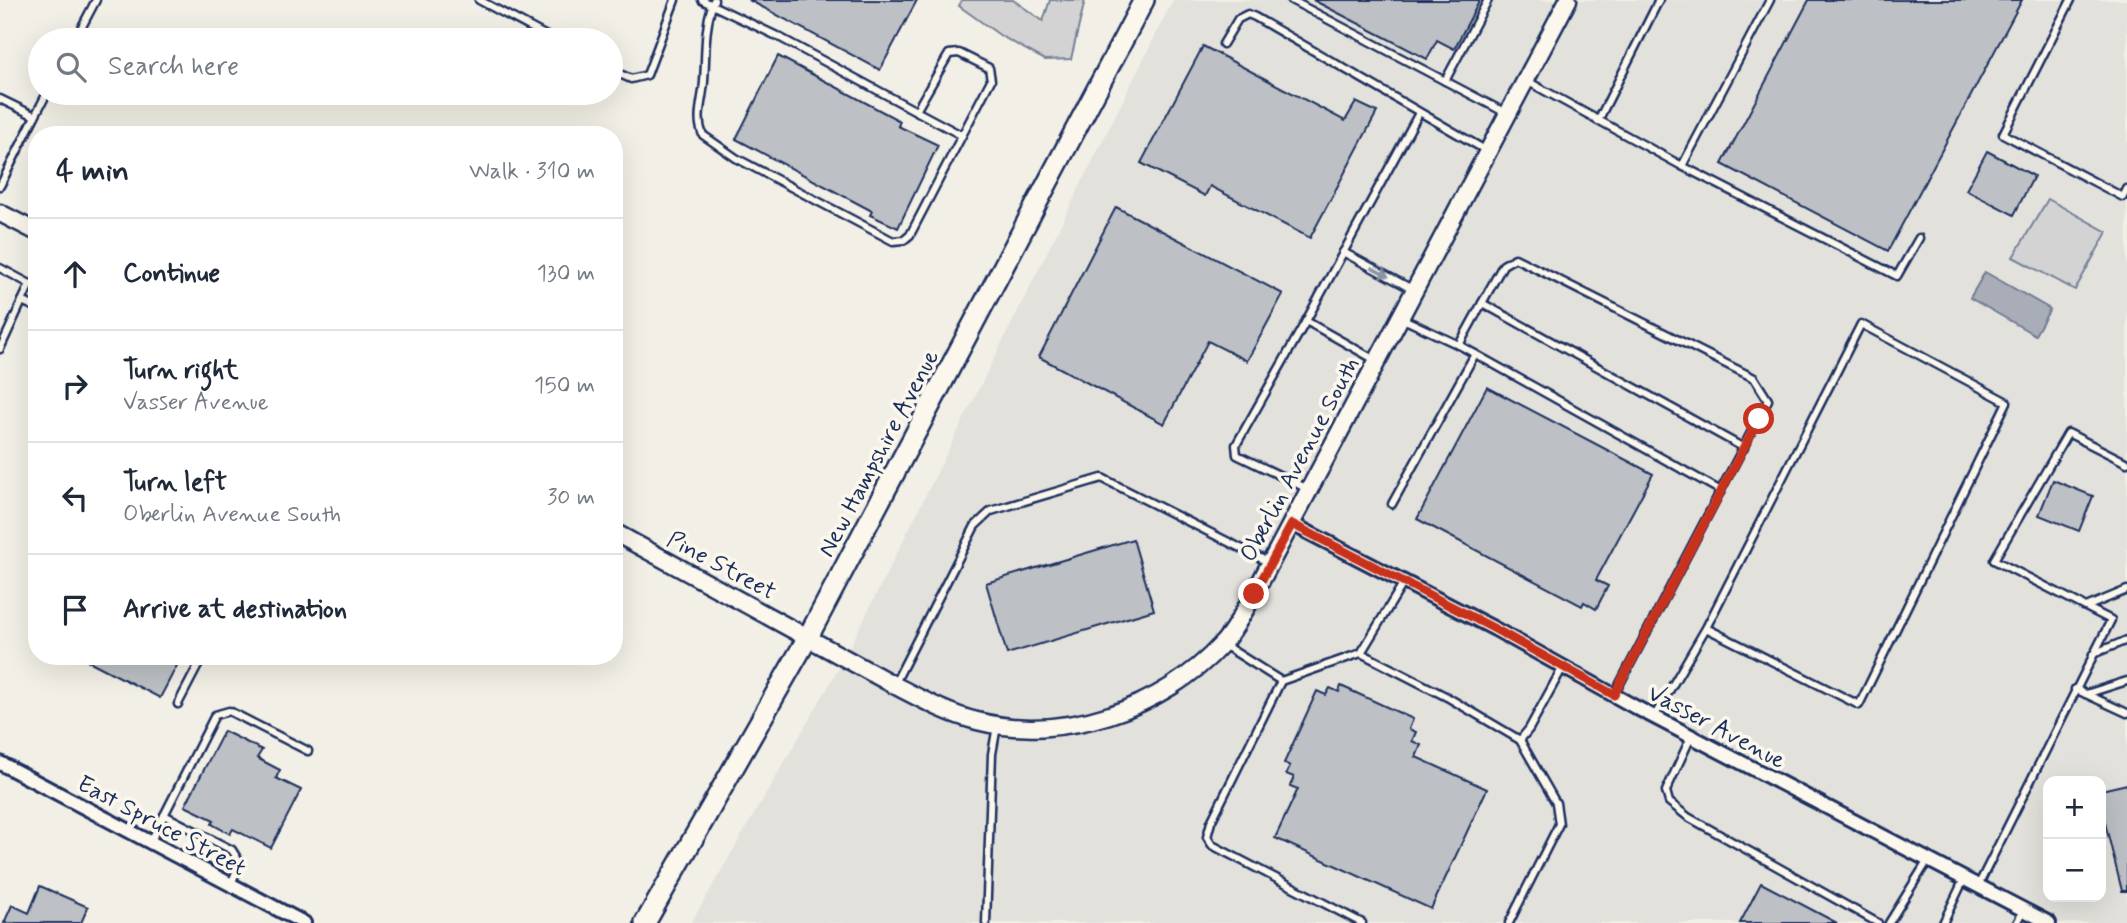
<!DOCTYPE html>
<meta charset="utf-8">
<style>
:root{--surface:#fff;--page:#f2f2f3;--text:#1f2937;--muted:#747a83;--line:#e0e1e3}
body{margin:0;font-family:Mynerve,sans-serif;background:var(--page);color:var(--text)}
.controls{position:absolute;right:21px;bottom:21px;display:grid;overflow:hidden;border-radius:14px;box-shadow:0 7px 28px #0002}
.controls button{width:63px;height:63px;display:grid;place-items:center;padding:0;border:0;border-bottom:2px solid var(--line);background:var(--surface);color:var(--text);font:35px sans-serif}
.stop{position:absolute;width:21px;height:21px;margin:-16px;border:5px solid #c8321e;border-radius:50%;background:#fff}
.stop.end{background:#c8321e;border-color:#fff;box-shadow:0 2px 7px #0008}
.list{margin:0;padding:0;list-style:none}
h2{display:flex;justify-content:space-between;align-items:center;height:91px;margin:0;padding:0 28px;font-size:30px}
h2 small{font-size:23px;font-weight:400;color:var(--muted)}
.list li{display:grid;grid-template-columns:46px 1fr auto;gap:21px;align-items:center;box-sizing:border-box;height:112px;padding:0 28px;border-top:2px solid var(--line)}
.list b{display:block;font-size:26px;white-space:nowrap}
.list p{margin:0;font-size:23px;white-space:nowrap;color:var(--muted)}
.list em{font-size:23px;font-style:normal;color:var(--muted)}
.icon{flex:none;width:38px;height:38px;fill:none;stroke:currentColor;stroke-width:2;stroke-linecap:round;stroke-linejoin:round}
.map{position:relative;flex:none;width:2127px;height:923px;overflow:hidden}
.search{position:absolute;background:var(--surface);box-shadow:0 7px 28px #0002;left:28px;top:28px;width:595px;height:77px;display:flex;align-items:center;gap:18px;box-sizing:border-box;padding:0 24px;border-radius:38px;color:var(--muted);font-size:26px}
.panel{position:absolute;background:var(--surface);box-shadow:0 7px 28px #0002;left:28px;top:126px;width:595px;height:539px;border-radius:28px}
.map>svg:first-child{display:block}
.built{fill:#e2e1dc;fill-rule:evenodd}
.green{fill:#d2d3d2;stroke:#768198;stroke-width:2}
.water{fill:#a9adb7;stroke:#707b93;stroke-width:2}
.building{fill:#bdc0c4;stroke:#1b2f5e;stroke-width:2}
.lines{fill:none;stroke-linecap:round;stroke-linejoin:round}
.service-casing{stroke:#1b2f5e;stroke-width:11}
.minor-casing{stroke:#1b2f5e;stroke-width:18}
.tertiary-casing{stroke:#1b2f5e;stroke-width:21}
.secondary-casing{stroke:#1b2f5e;stroke-width:24}
.service{stroke:#fbf7ec;stroke-width:6}
.minor{stroke:#fbf7ec;stroke-width:12}
.tertiary{stroke:#fbf7ec;stroke-width:16}
.secondary{stroke:#fbf7ec;stroke-width:19}
.oneway{fill:#8b93a5}
.route{stroke:#c8321e;stroke-width:9}
.labels{text-anchor:middle;stroke-width:7;stroke-linejoin:round;paint-order:stroke}
.street-label{font-size:24px;fill:#1b2f5e;stroke:#fbf7ec}
</style>
<div class="map">
<svg width="2127" height="923" viewBox="0 0 2127 923">
<rect width="100%" height="100%" fill="#f2efe6"/>
<filter id="ink" filterUnits="userSpaceOnUse"><feTurbulence type="fractalNoise" baseFrequency=".0143" numOctaves="2"/><feDisplacementMap in="SourceGraphic" scale="14" xChannelSelector="R" yChannelSelector="G"/><feConvolveMatrix kernelMatrix="1 2 1 2 8 2 1 2 1" color-interpolation-filters="sRGB"/></filter>
<g filter="url(#ink)">
<!-- built -->
<path class="built" d="M 1173,0 L 2127,0 L 2127,923 L 691,923 L 842,663 ZM 2048,781 L 2101,781 L 2101,897 L 2048,897 Z"/>
<!-- green -->
<g class="green">
<polygon points="962,0 1013,0 1043,21 1050,0 1085,0 1071,59 1045,60 1001,36 959,6"/>
<polygon points="2048,199 2107,232 2075,290 2013,257"/>
</g>
<!-- water -->
<polygon class="water" points="1985,272 2050,309 2035,335 1970,298"/>
<!-- building -->
<g class="building">
<polygon points="749,0 917,0 880,70"/>
<polygon points="1313,0 1480,0 1454,49 1437,40 1427,59"/>
<polygon points="1809,0 2022,0 1888,251 1722,164"/>
<polygon points="1203,46 1345,121 1356,102 1377,112 1310,238 1210,186 1205,196 1141,163"/>
<polygon points="778,56 900,121 898,126 938,145 898,228 870,215 872,211 736,139"/>
<polygon points="1987,151 2034,176 2014,215 1966,190"/>
<polygon points="1116,207 1283,294 1247,361 1208,341 1164,424 1039,357"/>
<polygon points="1487,387 1653,474 1596,580 1608,586 1596,609 1584,602 1582,606 1417,519"/>
<polygon points="2053,480 2093,496 2079,531 2039,515"/>
<polygon points="1133,539 1154,610 1007,654 986,583"/>
<polygon points="79,656 182,656 160,698"/>
<polygon points="1341,686 1413,719 1409,729 1416,732 1412,741 1421,745 1416,757 1487,789 1431,909 1275,838 1298,789 1290,786 1294,777 1286,774 1290,766 1284,763 1317,691 1326,695 1330,688 1339,692"/>
<polygon points="224,731 262,750 257,758 280,770 276,778 301,790 271,848 233,829 230,834 212,824 214,820 185,806"/>
<polygon points="2127,784 2127,891 2122,891 2101,807 2101,790"/>
<polygon points="1761,883 1837,923 1740,923"/>
<polygon points="40,886 88,907 81,923 4,923 12,905 29,913"/>
</g>
<g class="lines">
<!-- service casing -->
<g class="service-casing">
<g id="service">
<polyline points="479,0 554,40"/>
<polyline points="702,0 712,5 714,0"/>
<polyline points="1291,0 1506,113"/>
<polyline points="2071,0 2003,134 2123,197 2127,189"/>
<path d="M 712,5 L 779,37 L 916,111 L 949,54 L 959,53 L 989,68 L 991,80 L 910,235 L 904,240 L 893,241 L 736,158 L 703,135 C 695,117 703,101 704,81 C 706,55 704,31 712,5 Z"/>
<polyline points="75,40 96,0"/>
<polyline points="1223,44 1238,19 1248,14 1255,17 1487,151"/>
<polyline points="611,70 631,79 647,75 675,0"/>
<polyline points="1445,81 1488,0"/>
<polyline points="1527,81 1682,166 1897,276 1919,238"/>
<polyline points="0,99 35,116 0,186"/>
<polyline points="916,111 961,135"/>
<polyline points="35,116 47,93"/>
<polyline points="1598,121 1659,0"/>
<polyline points="1682,166 1770,0"/>
<polyline points="1343,252 1412,289"/>
<polyline points="0,268 30,284 37,283"/>
<polyline points="22,301 37,308"/>
<polyline points="1482,303 1744,448"/>
<polyline points="1401,318 1459,345 1721,491"/>
<polyline points="1306,321 1419,113"/>
<polyline points="1459,345 1503,265 1515,258 1754,378 1768,400 1614,695"/>
<polyline points="0,349 30,284"/>
<polyline points="1308,489 1237,455 1236,445 1306,321 1377,361"/>
<polyline points="1392,504 1475,354"/>
<polyline points="1404,582 1361,653 1447,697 1520,740 1529,729 1563,667"/>
<polyline points="2086,607 2127,590"/>
<polyline points="1224,645 1281,681 1361,653"/>
<polyline points="2093,654 2127,640"/>
<polyline points="1281,681 1211,822 1207,837 1212,845 1362,923"/>
<polyline points="895,683 975,526 991,511 1102,478 1270,563"/>
<polyline points="2075,689 2127,713"/>
<polyline points="2086,694 2127,681"/>
<polyline points="178,704 203,656"/>
<polyline points="1654,717 1706,628 1861,324 2007,402 1859,705 1706,628"/>
<polyline points="1691,737 1666,791 1669,802 1688,817 1878,923"/>
<polyline points="164,815 232,850 240,863 231,884"/>
<polyline points="151,841 215,715 229,711 308,751"/>
<polyline points="1978,886 2111,620 1994,560 2068,433 2127,463"/>
<polyline points="986,923 992,754 997,726"/>
<polyline points="1509,923 1559,824 1556,803 1520,740"/>
<polyline points="1889,923 1928,860"/>
<polyline points="1943,923 1964,879"/>
<polyline points="2017,923 2024,910"/>
</g>
</g>
<!-- minor casing -->
<g class="minor-casing">
<g id="minor">
<polyline points="1292,524 1495,629 1635,707 2049,923"/>
<polyline points="0,763 304,923"/>
</g>
</g>
<!-- tertiary casing -->
<g class="tertiary-casing">
<g id="tertiary">
<polyline points="0,213 37,232"/>
<path d="M 614,532 L 894,685 C 921,699 948,714 977,721 C 1062,743 1163,709 1222,644 C 1235,630 1244,611 1254,594 L 1568,0"/>
</g>
</g>
<!-- secondary casing -->
<g class="secondary-casing">
<polyline id="secondary" points="645,923 808,637 1144,0"/>
</g>
<!-- service -->
<use href="#service" class="service"/>
<!-- minor -->
<use href="#minor" class="minor"/>
<!-- tertiary -->
<use href="#tertiary" class="tertiary"/>
<!-- secondary -->
<use href="#secondary" class="secondary"/>
</g>
<!-- one-way arrows -->
<defs><path id="oneway-solid" d="M-6-.8H1V-3.2L6.5 0L1 3.2V.8H-6Z" transform="scale(1.75)"/></defs>
<use class="oneway" href="#oneway-solid" transform="translate(1380 272) rotate(28)"/>
</g>
<g class="lines" filter="url(#ink)">
<!-- route -->
<polyline class="route" points="1254,594 1292,524 1495,629 1614,695 1759,419"/>
</g>
<g class="labels">
<!-- street labels -->
<g class="street-label">
<text transform="translate(878 453) rotate(-62)" y="8">New Hampshire Avenue</text>
<text transform="translate(1299 459) rotate(-62)" y="8">Oberlin Avenue South</text>
<text transform="translate(722 565) rotate(28)" y="8">Pine Street</text>
<text transform="translate(1717 726) rotate(28)" y="8">Vasser Avenue</text>
<text transform="translate(162 825) rotate(28)" y="8">East Spruce Street</text>
</g>
</g>
</svg>
<div class="controls">
<button>+</button>
<button>−</button>
</div>
<div class="stop" style="left:1759px;top:419px"></div>
<div class="stop end" style="left:1254px;top:594px"></div>
<div class="search"><svg class="icon" aria-label="search" viewBox="0 0 24 24"><circle cx="10" cy="10" r="6"/><path d="M15 15l6 6"/></svg>Search here</div>
<section class="panel">
<h2>4 min<small>Walk · 310 m</small></h2>
<ul class="list">
<li><svg class="icon" aria-label="ahead" viewBox="0 0 24 24"><path d="M12 20V5M6 11l6-6 6 6"/></svg><div><b>Continue</b></div><em>130 m</em></li>
<li><svg class="icon" aria-label="right" viewBox="0 0 24 24"><path d="M7 20v-9h11M14 6l5 5-5 5"/></svg><div><b>Turn right</b><p>Vasser Avenue</p></div><em>150 m</em></li>
<li><svg class="icon" aria-label="left" viewBox="0 0 24 24"><path d="M17 20v-9H6M10 6l-5 5 5 5"/></svg><div><b>Turn left</b><p>Oberlin Avenue South</p></div><em>30 m</em></li>
<li><svg class="icon" aria-label="arrive" viewBox="0 0 24 24"><path d="M6 21V4h12l-3 4 3 4H6"/></svg><div><b>Arrive at destination</b></div></li>
</ul>
</section>
</div>
